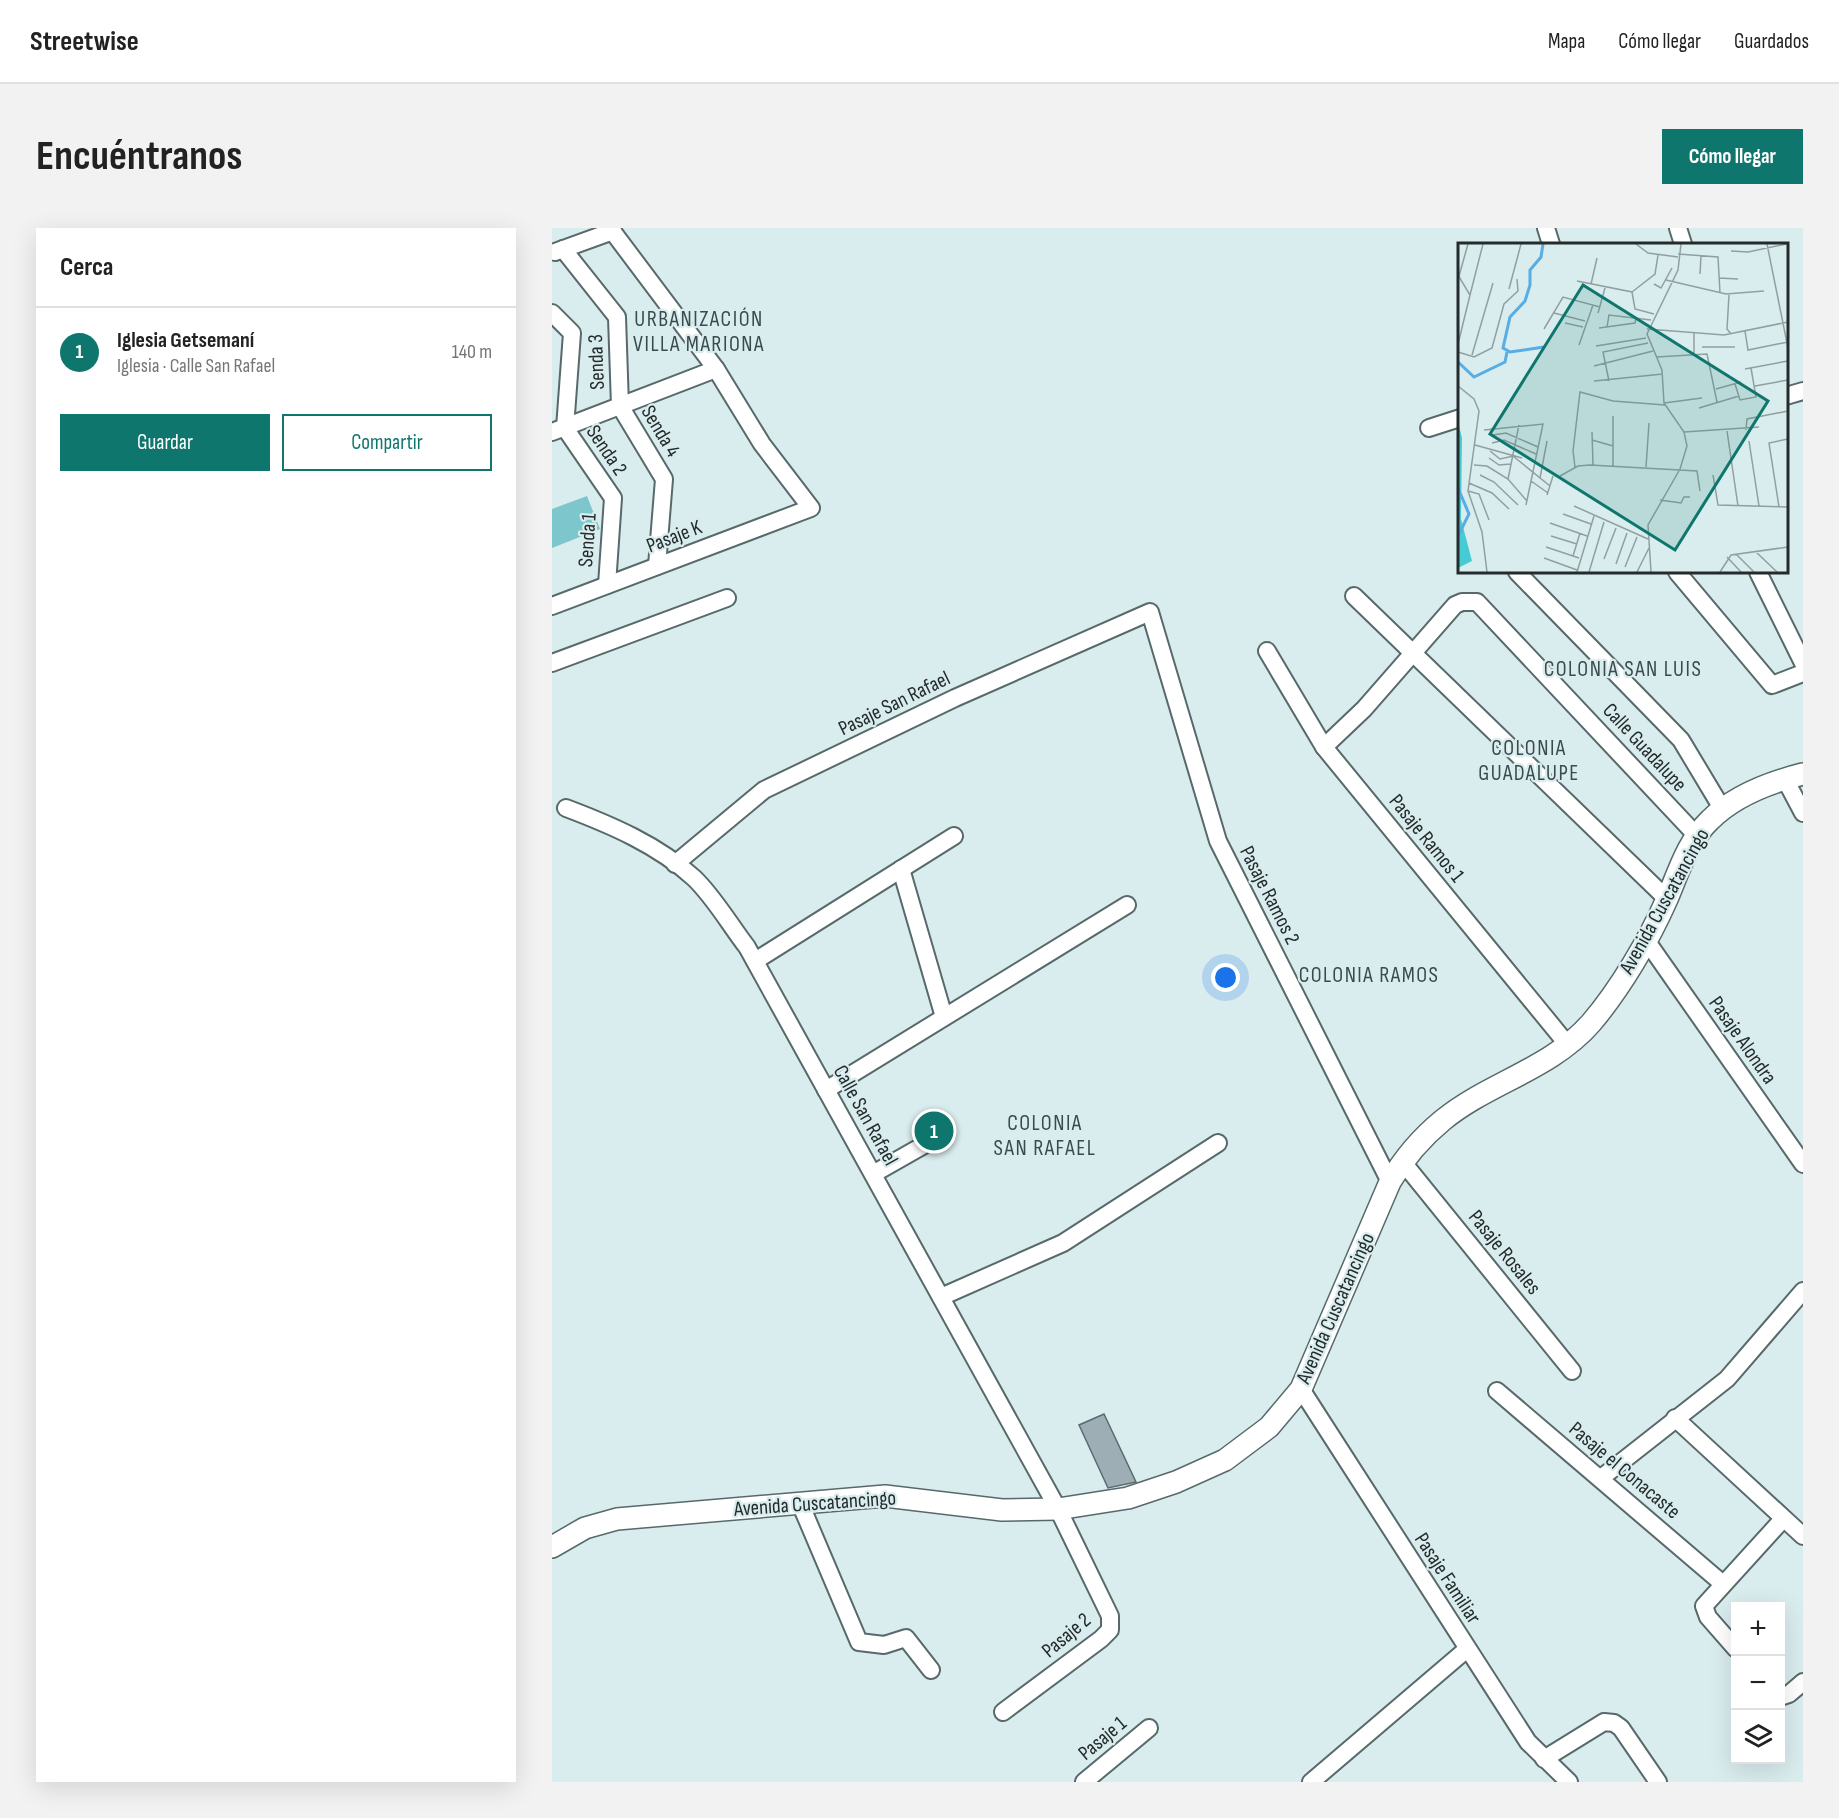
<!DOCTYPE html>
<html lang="es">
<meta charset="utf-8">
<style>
:root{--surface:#fff;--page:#f2f2f2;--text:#222;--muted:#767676;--line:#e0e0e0;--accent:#0f766e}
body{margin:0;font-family:"Sofia Sans Condensed",sans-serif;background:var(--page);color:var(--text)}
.controls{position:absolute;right:18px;bottom:18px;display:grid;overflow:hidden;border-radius:0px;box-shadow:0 6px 24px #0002}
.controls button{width:54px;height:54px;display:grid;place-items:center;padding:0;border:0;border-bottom:2px solid var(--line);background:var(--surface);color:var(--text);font:30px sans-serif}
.you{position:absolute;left:674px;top:750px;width:21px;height:21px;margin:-15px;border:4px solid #fff;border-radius:50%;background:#1a73e8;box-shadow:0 0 0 9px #1a73e833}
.badge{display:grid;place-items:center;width:39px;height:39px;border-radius:50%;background:var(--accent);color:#fff;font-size:20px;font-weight:700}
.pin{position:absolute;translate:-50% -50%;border:3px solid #fff;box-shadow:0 2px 6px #0006}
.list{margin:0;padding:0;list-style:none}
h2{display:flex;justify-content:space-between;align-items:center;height:78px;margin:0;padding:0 24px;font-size:26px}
h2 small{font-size:20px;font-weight:400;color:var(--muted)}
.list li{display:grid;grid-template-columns:39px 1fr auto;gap:18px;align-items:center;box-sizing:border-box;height:90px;padding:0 24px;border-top:2px solid var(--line)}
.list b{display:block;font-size:22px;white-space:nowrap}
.list p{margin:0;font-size:20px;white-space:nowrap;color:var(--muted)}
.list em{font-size:20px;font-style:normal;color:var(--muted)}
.actions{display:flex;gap:12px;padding:18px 24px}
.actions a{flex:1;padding:14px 0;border:2px solid var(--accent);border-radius:0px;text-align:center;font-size:21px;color:var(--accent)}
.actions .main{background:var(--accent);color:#fff}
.icon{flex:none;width:33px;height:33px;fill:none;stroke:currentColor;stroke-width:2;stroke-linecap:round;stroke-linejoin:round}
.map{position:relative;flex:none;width:1251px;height:1554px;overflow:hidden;border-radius:0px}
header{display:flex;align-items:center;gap:36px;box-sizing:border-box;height:84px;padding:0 30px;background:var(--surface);border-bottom:2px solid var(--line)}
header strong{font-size:28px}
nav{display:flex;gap:33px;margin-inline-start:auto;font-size:21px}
.intro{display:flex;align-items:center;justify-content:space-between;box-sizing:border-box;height:144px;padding:0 36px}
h1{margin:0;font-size:42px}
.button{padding:15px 27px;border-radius:0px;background:var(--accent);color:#fff;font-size:21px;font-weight:700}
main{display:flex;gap:36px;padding:0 36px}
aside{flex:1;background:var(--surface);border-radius:0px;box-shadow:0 6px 24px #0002}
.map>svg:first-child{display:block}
.green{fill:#7dc6cc}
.building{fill:#9daeb4;stroke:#5a6a6f;stroke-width:1.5}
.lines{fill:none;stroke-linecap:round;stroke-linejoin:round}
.minor-casing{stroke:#57696a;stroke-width:20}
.tertiary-casing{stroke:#57696a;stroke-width:24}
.minor{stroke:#fff;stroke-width:16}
.tertiary{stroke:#fff;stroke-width:21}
.labels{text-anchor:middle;stroke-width:4.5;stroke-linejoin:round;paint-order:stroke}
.street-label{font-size:21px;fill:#242b2c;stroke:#d9ecee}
.neighbourhood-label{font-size:22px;letter-spacing:1.5px;fill:#3a4b4c;stroke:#d9ecee}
.inset-river{fill:none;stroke:#58ade3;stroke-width:3}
.inset-road{fill:none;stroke:#919fa0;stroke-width:1.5}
.view{fill:#0f766e;fill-opacity:0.15;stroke:#0f766e;stroke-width:3}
.inset-edge{fill:none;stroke:#242b2c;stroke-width:3}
</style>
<header>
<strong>Streetwise</strong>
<nav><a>Mapa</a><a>Cómo llegar</a><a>Guardados</a></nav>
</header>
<div class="intro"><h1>Encuéntranos</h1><a class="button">Cómo llegar</a></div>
<main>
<aside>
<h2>Cerca<small></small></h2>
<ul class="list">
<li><span class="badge">1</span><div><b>Iglesia Getsemaní</b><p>Iglesia · Calle San Rafael</p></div><em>140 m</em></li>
</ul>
<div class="actions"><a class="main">Guardar</a><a>Compartir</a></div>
</aside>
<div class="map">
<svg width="1251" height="1554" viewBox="0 0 1251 1554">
<rect width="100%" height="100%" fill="#d9ecee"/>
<!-- green -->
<polygon class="green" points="35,268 48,301 0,320 0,281"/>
<!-- building -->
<polygon class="building" points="552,1186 584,1254 556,1260 527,1197"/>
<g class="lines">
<!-- minor casing -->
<g class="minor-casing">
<g id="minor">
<polyline points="994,0 999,16"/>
<polyline points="1126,0 1131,16"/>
<polyline points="11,21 65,89 68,178 112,251 105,338"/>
<polyline points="3,24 61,3"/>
<polyline points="0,85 20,105 13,200 61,270 55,357"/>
<polyline points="1234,168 1251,163"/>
<polyline points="877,200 908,190"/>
<polyline points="0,204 164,141"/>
<polyline points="965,344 1129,512 1171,582"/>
<polyline points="1125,344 1220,457 1251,445"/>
<polyline points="1206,344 1251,435"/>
<polyline points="802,368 1115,671"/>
<polyline points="0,378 259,280 210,216 164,141 58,0"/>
<polyline points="715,423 772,519 1015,816"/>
<polyline points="0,435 175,370"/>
<polyline points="772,519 812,481 903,377 910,374 925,374 1145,608"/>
<polyline points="1233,551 1251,585"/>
<path d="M 14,580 C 59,597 106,617 142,650 C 162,669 178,697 195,719 L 506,1281 L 558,1388 L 558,1402 L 549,1411 L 451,1484"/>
<polyline points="123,636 212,562 403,470 598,384 666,613 838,954"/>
<polyline points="349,641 392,789"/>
<polyline points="1094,712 1251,936"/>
<polyline points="203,733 402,608"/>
<polyline points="274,862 575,677"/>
<polyline points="850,933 1020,1143"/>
<polyline points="321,946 372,917"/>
<polyline points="389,1069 511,1015 666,915"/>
<polyline points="749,1161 976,1514 1017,1554"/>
<polyline points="945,1163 1171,1356"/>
<polyline points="1123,1190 1251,1308"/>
<polyline points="1049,1250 1175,1151 1251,1063"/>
<polyline points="248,1275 307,1414 332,1417 354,1410 379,1442"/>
<polyline points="1184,1421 1156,1389 1152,1378 1231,1291"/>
<polyline points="1228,1469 1237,1466 1251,1454"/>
<polyline points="992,1531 1052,1494 1062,1495 1069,1500 1106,1554"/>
<polyline points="532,1554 597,1500"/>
<polyline points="759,1554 915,1421"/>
</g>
</g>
<!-- tertiary casing -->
<g class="tertiary-casing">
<path id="tertiary" d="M 0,1319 L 33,1300 L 65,1291 L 333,1268 L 450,1282 L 506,1281 L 576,1270 L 624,1254 L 673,1232 L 717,1199 L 749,1161 L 838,954 C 852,930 869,910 891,892 C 936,855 999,841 1039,795 C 1068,761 1097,712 1115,671 C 1127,643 1135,614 1158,592 C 1182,568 1219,554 1251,546"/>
</g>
<!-- minor -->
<use href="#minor" class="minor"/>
<!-- tertiary -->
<use href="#tertiary" class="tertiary"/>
</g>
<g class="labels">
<!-- street labels -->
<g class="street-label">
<text transform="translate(44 134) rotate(-92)" y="7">Senda 3</text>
<text transform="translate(109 203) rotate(59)" y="7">Senda 4</text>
<text transform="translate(55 222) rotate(56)" y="7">Senda 2</text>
<text transform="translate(122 308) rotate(-21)" y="7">Pasaje K</text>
<text transform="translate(35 312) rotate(-86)" y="7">Senda 1</text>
<text transform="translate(342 475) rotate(-26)" y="7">Pasaje San Rafael</text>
<text transform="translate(1093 519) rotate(47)" y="7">Calle Guadalupe</text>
<text transform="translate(875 610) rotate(51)" y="7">Pasaje Ramos 1</text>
<text transform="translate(718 667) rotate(63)" y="7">Pasaje Ramos 2</text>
<text transform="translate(1112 673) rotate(-61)" y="7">Avenida Cuscatancingo</text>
<text transform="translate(1191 812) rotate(55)" y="7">Pasaje Alondra</text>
<text transform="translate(314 887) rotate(61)" y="7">Calle San Rafael</text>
<text transform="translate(953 1024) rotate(51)" y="7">Pasaje Rosales</text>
<text transform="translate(783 1080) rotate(-66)" y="7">Avenida Cuscatancingo</text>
<text transform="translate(1073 1242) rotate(40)" y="7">Pasaje el Conacaste</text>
<text transform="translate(263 1275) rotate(-4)" y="7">Avenida Cuscatancingo</text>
<text transform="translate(896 1350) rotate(57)" y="7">Pasaje Familiar</text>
<text transform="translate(514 1407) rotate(-40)" y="7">Pasaje 2</text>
<text transform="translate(550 1510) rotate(-40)" y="7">Pasaje 1</text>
</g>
<!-- neighbourhood labels -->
<g class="neighbourhood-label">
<text x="147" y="98">URBANIZACIÓN<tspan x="147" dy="25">VILLA MARIONA</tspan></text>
<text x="1071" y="448">COLONIA SAN LUIS</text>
<text x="977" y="527">COLONIA<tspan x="977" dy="25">GUADALUPE</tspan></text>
<text x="817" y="754">COLONIA RAMOS</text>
<text x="493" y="902">COLONIA<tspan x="493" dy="25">SAN RAFAEL</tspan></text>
</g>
</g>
<!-- overview -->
<g transform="translate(906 15)">
<rect width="330" height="330" fill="#d9ecee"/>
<path d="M 0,179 L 4,195 L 3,276 L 14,318 L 0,325 Z" fill="#46cbd5"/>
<path class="inset-river" d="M 85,1 L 83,14 L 72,27 L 72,42 L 67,58 L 52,74 L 45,105 L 52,109 L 86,104M 0,119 L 16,134 L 47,119 L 49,109M 0,245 L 11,271 L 0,293"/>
<path class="inset-road" d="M 178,1 L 190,10 L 220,14M 309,1 L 330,105M 273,8 L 290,9 L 328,1M 220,11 L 260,14 L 262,50M 242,31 L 243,13M 0,32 L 12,52 L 0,101M 1,33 L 10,1M 261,35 L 280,36M 208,37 L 268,51 L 306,48M 119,38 L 174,49 L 177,66 L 196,71M 133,41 L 139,15M 196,41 L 203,45 L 214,25M 51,46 L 63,1M 174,49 L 197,31 L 200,12M 12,52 L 25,1M 271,52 L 269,86 L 273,91M 96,70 L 127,78M 140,70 L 147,45M 107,80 L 125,84M 149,84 L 151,72 L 193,77M 141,85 L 177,80 L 178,75M 86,86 L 105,54 L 142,64M 189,86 L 266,92 L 330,79M 287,88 L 290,107 L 330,99M 121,102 L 135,62M 138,103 L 188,95M 244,104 L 277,104M 0,109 L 16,114 L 34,105 L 46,61 L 60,48 L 59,36M 14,112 L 35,40M 236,112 L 236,89M 198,114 L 249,111 L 259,159M 136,123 L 195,108M 287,126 L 330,118M 136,138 L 205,131M 151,138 L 145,109 L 190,100M 277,141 L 282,157 L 298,154 L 293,125M 0,143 L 16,156 L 21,168 L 10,248 L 24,289 L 29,329M 297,143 L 330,137M 258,146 L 283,139M 206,160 L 244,155M 241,165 L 281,153M 26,187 L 85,181 L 68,262M 288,187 L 289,176 L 330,168M 269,188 L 280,263M 134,189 L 135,222M 226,189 L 301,184M 35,192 L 48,190 L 80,204M 134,197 L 155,203M 291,198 L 301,263M 34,200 L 46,197 L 78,211M 17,202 L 64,215M 32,208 L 42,216 L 55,213 L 92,243M 31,215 L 41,222 L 53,221M 16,222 L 29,223 L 50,236 L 69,258M 155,223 L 155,173M 117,224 L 115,208 L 122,149 L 155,158 L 207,162M 188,224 L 191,180M 22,232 L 36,239 L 60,262M 255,232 L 260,262 L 330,264M 102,233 L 120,223 L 132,222 L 239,228 L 242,248M 82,235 L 89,198M 50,236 L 61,182M 73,238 L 90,250M 11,240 L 34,250 L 51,266M 10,248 L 21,251 L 31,277M 89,252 L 95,233M 202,257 L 223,260 L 226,254 L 232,254M 116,263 L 190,296M 321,264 L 311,200 L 330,196M 105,271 L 133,281M 92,280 L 129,293M 93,293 L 119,301M 88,304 L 121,315M 297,308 L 319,329M 278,311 L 296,329M 115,313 L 122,290M 269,314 L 283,329M 86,315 L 119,327M 146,316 L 158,285M 158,321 L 169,290M 167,324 L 179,294M 119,329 L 136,273M 131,329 L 146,279M 179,329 L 191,305M 193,329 L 190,282 L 222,226 L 229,203 L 226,189 L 206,160 L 204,127 L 189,91 L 220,27 L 223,1M 262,329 L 273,312 L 330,304"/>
<path class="view" d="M 125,42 L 310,158 L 217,307 L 32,191 Z"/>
<rect width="330" height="330" class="inset-edge"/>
</g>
</svg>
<div class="controls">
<button>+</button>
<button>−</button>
<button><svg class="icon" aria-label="layers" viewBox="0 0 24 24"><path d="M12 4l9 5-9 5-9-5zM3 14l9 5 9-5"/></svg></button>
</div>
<div class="you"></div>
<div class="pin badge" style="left:382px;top:903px">1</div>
</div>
</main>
